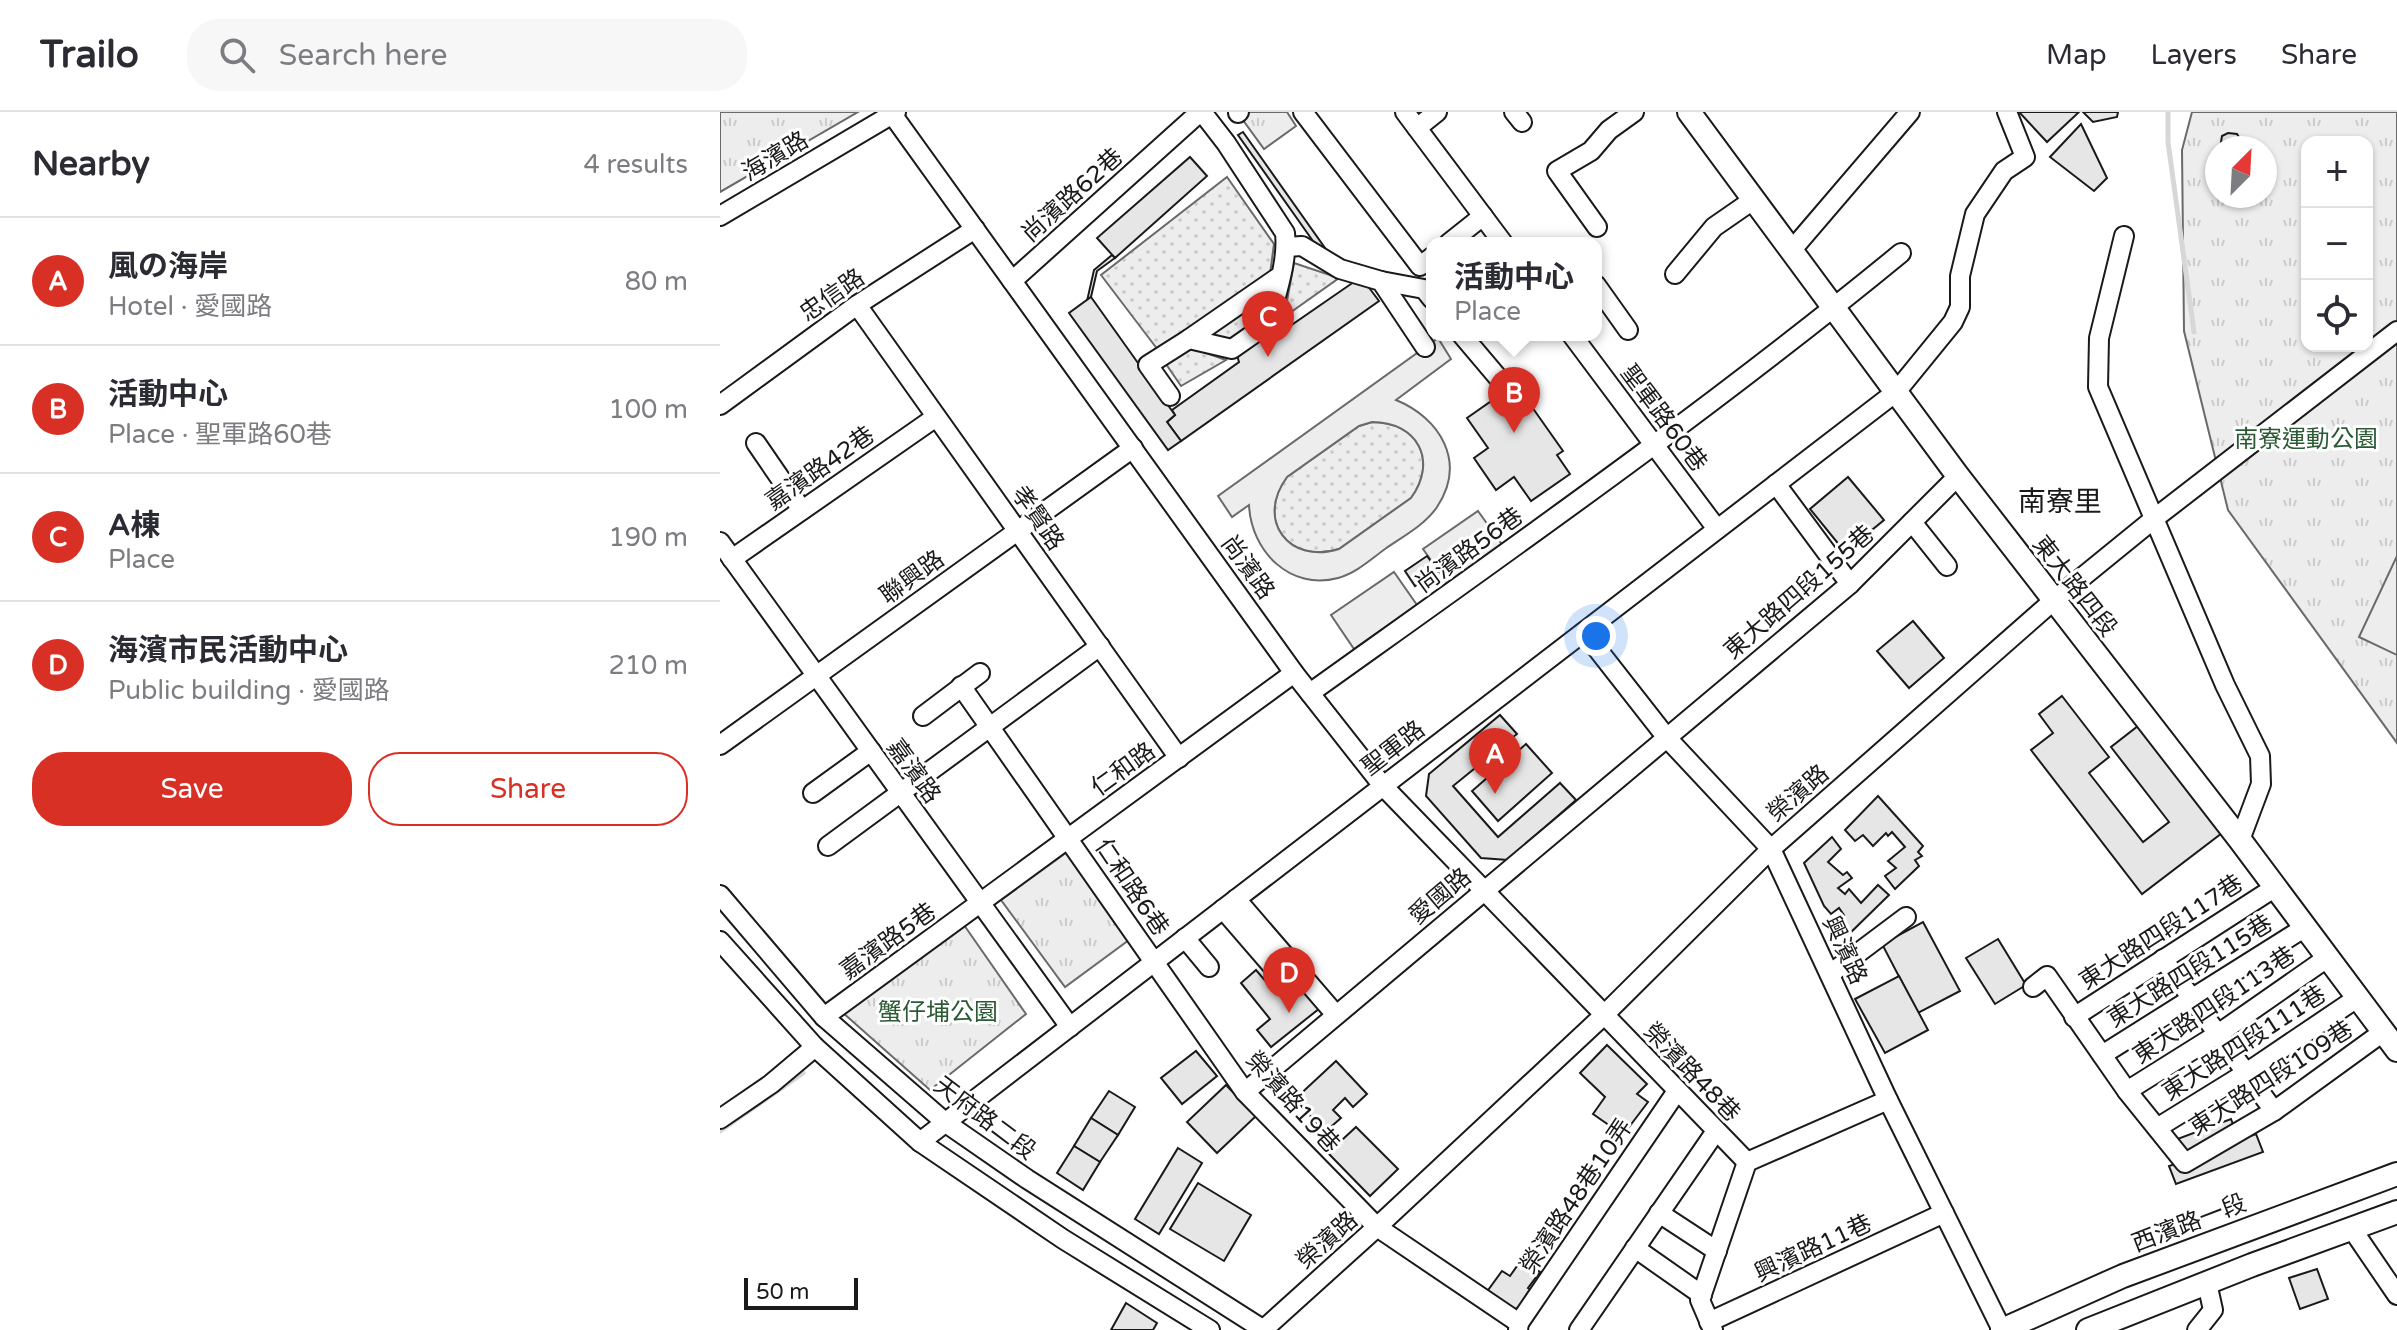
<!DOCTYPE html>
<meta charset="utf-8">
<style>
:root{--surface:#fff;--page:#f7f7f7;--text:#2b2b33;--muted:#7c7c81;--line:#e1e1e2;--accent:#d93025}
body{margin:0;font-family:"Varela Round","Noto Sans TC","Noto Sans JP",sans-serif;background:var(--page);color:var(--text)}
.controls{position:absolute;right:24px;top:24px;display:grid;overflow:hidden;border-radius:16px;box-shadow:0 2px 6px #0004}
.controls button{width:72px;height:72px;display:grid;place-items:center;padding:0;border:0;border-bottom:2px solid var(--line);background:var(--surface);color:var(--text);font:40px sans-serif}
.compass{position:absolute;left:1485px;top:24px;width:72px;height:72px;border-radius:50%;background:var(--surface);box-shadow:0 2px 6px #0004;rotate:24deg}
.scale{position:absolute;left:24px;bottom:20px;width:114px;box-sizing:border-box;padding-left:8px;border:4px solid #1a1a1a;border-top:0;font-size:22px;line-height:28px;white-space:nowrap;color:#1a1a1a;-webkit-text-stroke:6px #fff;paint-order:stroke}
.you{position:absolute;left:876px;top:524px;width:28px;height:28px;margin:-20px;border:6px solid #fff;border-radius:50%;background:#1a73e8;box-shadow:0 0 0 12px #1a73e833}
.badge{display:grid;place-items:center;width:52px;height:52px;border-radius:50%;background:var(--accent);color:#fff;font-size:26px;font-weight:700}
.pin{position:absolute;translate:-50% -66px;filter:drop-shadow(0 2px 4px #0008)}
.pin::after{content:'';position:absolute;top:42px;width:28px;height:24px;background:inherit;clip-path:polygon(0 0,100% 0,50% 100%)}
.popup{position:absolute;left:706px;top:125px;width:176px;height:104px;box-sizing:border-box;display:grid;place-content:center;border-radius:16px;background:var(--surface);filter:drop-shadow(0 2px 6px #0005);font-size:26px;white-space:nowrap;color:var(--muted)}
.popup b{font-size:30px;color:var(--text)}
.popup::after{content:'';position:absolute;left:50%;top:100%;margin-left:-16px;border:16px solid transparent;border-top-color:var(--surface)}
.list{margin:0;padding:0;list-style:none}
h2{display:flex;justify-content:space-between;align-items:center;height:104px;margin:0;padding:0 32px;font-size:34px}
h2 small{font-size:26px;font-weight:400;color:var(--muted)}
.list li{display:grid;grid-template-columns:52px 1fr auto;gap:24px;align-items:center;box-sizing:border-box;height:128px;padding:0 32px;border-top:2px solid var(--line)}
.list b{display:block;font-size:30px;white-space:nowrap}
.list p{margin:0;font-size:26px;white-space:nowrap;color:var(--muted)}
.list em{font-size:26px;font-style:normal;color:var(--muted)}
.actions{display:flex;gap:16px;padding:24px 32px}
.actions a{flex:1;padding:18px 0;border:2px solid var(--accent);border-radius:32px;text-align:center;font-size:28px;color:var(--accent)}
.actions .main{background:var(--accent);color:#fff}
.icon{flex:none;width:44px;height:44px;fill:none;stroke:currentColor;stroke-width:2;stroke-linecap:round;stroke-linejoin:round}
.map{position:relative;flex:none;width:1677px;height:1218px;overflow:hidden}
header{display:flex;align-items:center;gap:48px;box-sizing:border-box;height:112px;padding:0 40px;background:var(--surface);border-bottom:2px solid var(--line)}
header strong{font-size:38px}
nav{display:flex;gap:44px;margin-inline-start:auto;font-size:28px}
.search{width:560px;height:72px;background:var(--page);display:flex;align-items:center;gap:20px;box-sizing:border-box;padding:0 28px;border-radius:32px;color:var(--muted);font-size:30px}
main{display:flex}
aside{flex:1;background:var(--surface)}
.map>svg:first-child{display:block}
.grass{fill:url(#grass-dots);stroke:#6a6a6a;stroke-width:2}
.park{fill:url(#park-tufts);stroke:#6a6a6a;stroke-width:2;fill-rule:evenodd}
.garden{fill:#ededed;stroke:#6a6a6a;stroke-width:2;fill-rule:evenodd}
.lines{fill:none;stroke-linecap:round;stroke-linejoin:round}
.stream{stroke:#d7d7d7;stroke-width:5}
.building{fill:#e6e6e6;stroke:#1a1a1a;stroke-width:2}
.minor-casing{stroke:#1a1a1a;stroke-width:22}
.major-casing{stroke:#1a1a1a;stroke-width:26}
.minor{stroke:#fff;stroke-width:18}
.major{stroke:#fff;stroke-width:22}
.labels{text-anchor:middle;stroke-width:6;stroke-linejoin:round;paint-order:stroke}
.street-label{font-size:24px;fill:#1a1a1a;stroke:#fff}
.park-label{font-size:24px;fill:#2b5a34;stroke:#fff}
.quarter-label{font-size:28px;fill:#1a1a1a;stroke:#fff}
</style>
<header>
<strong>Trailo</strong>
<div class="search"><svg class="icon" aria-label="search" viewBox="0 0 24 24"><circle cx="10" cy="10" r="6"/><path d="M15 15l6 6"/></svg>Search here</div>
<nav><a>Map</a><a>Layers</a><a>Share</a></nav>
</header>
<main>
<aside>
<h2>Nearby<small>4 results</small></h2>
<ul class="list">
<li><span class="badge">A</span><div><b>風の海岸</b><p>Hotel · 愛國路</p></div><em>80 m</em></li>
<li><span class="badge">B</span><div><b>活動中心</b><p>Place · 聖軍路60巷</p></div><em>100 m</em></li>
<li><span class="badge">C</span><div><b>A棟</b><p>Place</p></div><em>190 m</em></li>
<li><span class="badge">D</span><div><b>海濱市民活動中心</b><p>Public building · 愛國路</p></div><em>210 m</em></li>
</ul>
<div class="actions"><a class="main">Save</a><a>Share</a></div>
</aside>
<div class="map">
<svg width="1677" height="1218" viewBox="0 0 1677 1218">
<defs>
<pattern id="grass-dots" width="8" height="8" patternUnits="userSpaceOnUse" patternTransform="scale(2)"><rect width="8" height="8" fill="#ededed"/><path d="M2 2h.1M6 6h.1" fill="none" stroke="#cbcbcb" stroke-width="1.8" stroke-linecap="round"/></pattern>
<pattern id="park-tufts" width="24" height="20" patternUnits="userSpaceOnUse" patternTransform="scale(2)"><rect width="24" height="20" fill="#ededed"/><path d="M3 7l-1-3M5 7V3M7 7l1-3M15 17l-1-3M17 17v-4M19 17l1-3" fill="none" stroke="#cbcbcb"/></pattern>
</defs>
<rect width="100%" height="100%" fill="#fff"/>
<!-- grass -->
<g class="grass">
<polygon points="507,65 554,132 550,162 438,238 381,163"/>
<polygon points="574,151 619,166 564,205"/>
<polygon points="541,185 540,209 510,232 488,223"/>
<polygon points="469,235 506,248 461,274 446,252"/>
<path d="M 652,310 C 698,310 718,349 691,386 L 619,437 C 569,453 535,408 567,365 L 639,314 Z"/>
</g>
<!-- park -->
<g class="park">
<polygon points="0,0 138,0 0,80"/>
<polygon points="526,0 567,0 576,14 544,37 520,4"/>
<path d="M 1472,0 L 1677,0 L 1677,631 L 1508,398 L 1464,219 L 1462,38 ZM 1587,30 L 1647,30 L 1647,234 L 1587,234 ZM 1497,36 L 1545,36 L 1545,84 L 1497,84 Z"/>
<polygon points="350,738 413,825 345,875 281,788"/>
<polygon points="244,813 306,902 210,978 122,900"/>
</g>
<!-- garden -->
<g class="garden">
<path d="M 718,226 L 731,247 L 676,288 C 720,306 747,350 717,395 C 705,413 682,425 665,437 C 650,448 636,461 618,466 C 570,479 531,439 529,393 L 512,405 L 498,384 ZM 652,310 C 698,310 718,349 691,386 L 619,437 C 569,453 535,408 567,365 L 639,314 Z"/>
<polygon points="758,399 783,434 728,472 703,437"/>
<polygon points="1677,444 1677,543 1639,525"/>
<polygon points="674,460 697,493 634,537 611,503"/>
</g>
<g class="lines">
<!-- stream -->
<g class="stream">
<polyline points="1448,0 1448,30 1474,220"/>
<polyline points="0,1019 83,961"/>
</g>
</g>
<!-- building -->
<g class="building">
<polygon points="1299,0 1359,0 1327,30"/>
<polygon points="1363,0 1398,0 1397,5 1373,10"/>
<polygon points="1361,12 1387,66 1374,79 1330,45"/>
<polygon points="523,20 605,136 600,139 518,23"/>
<polygon points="1508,21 1517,22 1520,27 1518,36 1500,36 1502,24"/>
<polygon points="470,45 487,64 395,146 377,126"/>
<polygon points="392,143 395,146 377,159 371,185 367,189 374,158"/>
<polygon points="641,165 659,189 461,329 447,310 455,303 452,298 519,250 516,240 548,217 557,223"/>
<polygon points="371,185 455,303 447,310 461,329 448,338 349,201"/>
<polygon points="790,276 806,299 812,295 843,339 837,343 850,362 811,389 794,365 776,378 754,346 768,336 747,306"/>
<polygon points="1128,365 1164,408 1125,440 1090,397"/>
<polygon points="707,444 718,459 695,474 685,459"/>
<polygon points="1193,509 1224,546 1189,576 1157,539"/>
<polygon points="1342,584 1389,645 1369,661 1423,730 1449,710 1391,635 1418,614 1502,721 1422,782 1311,638 1333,621 1319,602"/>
<polygon points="780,603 797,622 733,674 778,725 840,671 856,688 788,748 761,746 706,684 709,662"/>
<polygon points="806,632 832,661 778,709 752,679"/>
<polygon points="1158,684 1203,734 1198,740 1202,744 1195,748 1199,754 1175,777 1165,764 1176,756 1168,749 1185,735 1172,720 1168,724 1166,721 1153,734 1143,723 1135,729 1125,718"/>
<polygon points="1112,725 1121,737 1108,750 1123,763 1127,760 1132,766 1118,776 1125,782 1129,777 1141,791 1158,773 1169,783 1125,826 1112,814 1124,803 1119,796 1111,802 1104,794 1084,751"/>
<polygon points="1203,810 1240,879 1198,901 1162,832"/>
<polygon points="1278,827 1306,873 1275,892 1246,846"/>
<polygon points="568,857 600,896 551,935 537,918 550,907 521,871 536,858 548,872"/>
<polygon points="1179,864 1208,918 1165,941 1135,887"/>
<polygon points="887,933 927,972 917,982 928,990 903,1023 873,1002 885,985 860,961"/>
<polygon points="476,939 497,964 462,992 441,966"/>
<polygon points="616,949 647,982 633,995 625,986 613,998 621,1006 605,1020 575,987"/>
<polygon points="506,973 536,1004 497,1041 467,1010"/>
<polygon points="389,979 415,995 398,1023 371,1006"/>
<polygon points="371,1006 398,1023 380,1050 354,1034"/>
<polygon points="1511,1007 1519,1028 1536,1022 1543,1040 1456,1072 1449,1054 1461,1050 1452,1029"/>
<polygon points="636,1015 678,1057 650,1084 608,1041"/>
<polygon points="354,1034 380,1050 363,1078 337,1061"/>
<polygon points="458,1036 482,1051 439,1122 415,1107"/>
<polygon points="478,1071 531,1103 504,1149 450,1117"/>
<polygon points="802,1147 820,1160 808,1176 813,1179 805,1193 793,1198 766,1181 782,1159 790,1164"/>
<polygon points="1597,1157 1608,1187 1580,1197 1569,1166"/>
<polygon points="406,1191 437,1211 433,1218 391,1218"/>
</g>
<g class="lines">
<!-- minor casing -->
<g class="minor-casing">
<g id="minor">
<path d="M 482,0 L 506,31 L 565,121 C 568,150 556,182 549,211 L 512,237 L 469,227 L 560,164"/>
<polyline points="583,0 700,154 712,145"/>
<polyline points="685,0 783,131"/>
<polyline points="794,0 802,10"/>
<polyline points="518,1 519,0"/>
<polyline points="172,2 574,561 663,674 1027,1050"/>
<polyline points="697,16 717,0"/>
<polyline points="0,104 176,0"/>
<polyline points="877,115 837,59 871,39 889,18 914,0"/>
<polyline points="1404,124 1379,226 1378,275 1505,573 1540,644 1541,672 1520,728"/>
<polyline points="729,131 763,104"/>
<polyline points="566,135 582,134 620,157 661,169 705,235"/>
<polyline points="1071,139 1190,0"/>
<polyline points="955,162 994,115 1033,88"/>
<polyline points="292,169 480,0"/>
<polyline points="661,169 704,177 712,187"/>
<polyline points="876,173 908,218"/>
<polyline points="137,193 459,646"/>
<polyline points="742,223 786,275"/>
<polyline points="852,223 997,417"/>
<polyline points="450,284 428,253 469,227"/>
<polyline points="0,293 137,193 255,117"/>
<polyline points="36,331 82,398"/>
<polyline points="1056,372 1130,472"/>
<polyline points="1192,410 1227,454"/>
<polyline points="0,430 350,915"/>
<polyline points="12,447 216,305"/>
<polyline points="864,520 947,626 1051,737 1168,988 1282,1218"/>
<polyline points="241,574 525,980 657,1115 799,1211"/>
<path d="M 590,581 C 790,438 991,297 1181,141"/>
<polyline points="203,604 260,561"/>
<polyline points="0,633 413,336"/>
<polyline points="93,681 151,639"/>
<polyline points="108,734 380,534"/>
<polyline points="0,783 104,905 226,1011 307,1067 544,1218"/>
<polyline points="516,787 616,903"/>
<polyline points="503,797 560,863"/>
<polyline points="465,826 489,855"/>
<polyline points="0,829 95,935 200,1030 343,1127 490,1218"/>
<polyline points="1443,847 1554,999"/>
<polyline points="1110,862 1186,805"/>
<polyline points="1313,875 1327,864 1407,979 1465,1051 1554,999 1663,920"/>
<polyline points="104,905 574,561"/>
<polyline points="1354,905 1554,776"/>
<polyline points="1382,943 1584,816"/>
<polyline points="1407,979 1498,922 1607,846"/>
<polyline points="525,980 1130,472 1238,364"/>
<polyline points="0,1007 51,972 95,935"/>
<polyline points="1437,1016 1526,961 1637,886"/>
<polyline points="200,1030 1176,280 1233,210 1240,195 1240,164 1255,102 1284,59 1305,45 1287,0"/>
<polyline points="939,1101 997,1139"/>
<polyline points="1632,1117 1677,1183"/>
<polyline points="915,1136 982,1183"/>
<polyline points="989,1210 1224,1101"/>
<polyline points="543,1218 657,1115 883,904 1051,737 1333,489 1435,406 1677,219"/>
<polyline points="798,1218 799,1211 957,979"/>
<polyline points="859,1218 996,1019"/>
<polyline points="993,1218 980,1188 1027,1050 1168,988"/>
<polyline points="1477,1218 1493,1198 1487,1171"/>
</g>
</g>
<!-- major casing -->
<g class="major-casing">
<g id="major">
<polyline points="969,0 1238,364 1520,728 1677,938"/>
<polyline points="1282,1218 1403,1164 1677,1062"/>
<polyline points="1368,1218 1532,1153 1677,1100"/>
</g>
</g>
<!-- minor -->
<use href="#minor" class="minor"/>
<!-- major -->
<use href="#major" class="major"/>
</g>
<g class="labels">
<!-- street labels -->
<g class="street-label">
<text transform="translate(55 44) rotate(-31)" y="8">海濱路</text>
<text transform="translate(352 83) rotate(-42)" y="8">尚濱路62巷</text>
<text transform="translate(112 183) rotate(-35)" y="8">忠信路</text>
<text transform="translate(944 306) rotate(53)" y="8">聖軍路60巷</text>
<text transform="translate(100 356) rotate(-35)" y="8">嘉濱路42巷</text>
<text transform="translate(318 406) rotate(55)" y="8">孝賢路</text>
<text transform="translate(749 438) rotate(-36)" y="8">尚濱路56巷</text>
<text transform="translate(528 455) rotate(54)" y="8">尚濱路</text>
<text transform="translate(192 465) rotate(-36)" y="8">聯興路</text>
<text transform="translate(1355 474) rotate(52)" y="8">東大路四段</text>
<text transform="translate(1079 480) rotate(-41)" y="8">東大路四段155巷</text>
<text transform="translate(673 636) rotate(-38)" y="8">聖軍路</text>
<text transform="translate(403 657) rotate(-36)" y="8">仁和路</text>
<text transform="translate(194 659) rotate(54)" y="8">嘉濱路</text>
<text transform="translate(1078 681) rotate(-41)" y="8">榮濱路</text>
<text transform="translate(412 775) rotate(56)" y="8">仁和路6巷</text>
<text transform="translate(720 784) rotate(-40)" y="8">愛國路</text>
<text transform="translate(1441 820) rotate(-33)" y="8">東大路四段117巷</text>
<text transform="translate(168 829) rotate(-36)" y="8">嘉濱路5巷</text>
<text transform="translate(1125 838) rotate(65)" y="8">興濱路</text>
<text transform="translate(1470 859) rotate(-32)" y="8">東大路四段115巷</text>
<text transform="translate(1494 893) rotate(-34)" y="8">東大路四段113巷</text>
<text transform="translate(1524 931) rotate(-33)" y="8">東大路四段111巷</text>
<text transform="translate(972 960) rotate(46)" y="8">榮濱路48巷</text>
<text transform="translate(1551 966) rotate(-33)" y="8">東大路四段109巷</text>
<text transform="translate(573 990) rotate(48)" y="8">榮濱路19巷</text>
<text transform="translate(265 1006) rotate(37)" y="8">天府路二段</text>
<text transform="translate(856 1084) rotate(-56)" y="8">榮濱路48巷10弄</text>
<text transform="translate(1469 1111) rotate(-21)" y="8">西濱路一段</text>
<text transform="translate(607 1128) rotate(-42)" y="8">榮濱路</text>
<text transform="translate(1093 1136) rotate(-25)" y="8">興濱路11巷</text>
</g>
<!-- park labels -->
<g class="park-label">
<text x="1586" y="335">南寮運動公園</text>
<text x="218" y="908">蟹仔埔公園</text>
</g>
<!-- quarter labels -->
<g class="quarter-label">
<text x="1340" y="399">南寮里</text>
</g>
</g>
</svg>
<div class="controls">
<button>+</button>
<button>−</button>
<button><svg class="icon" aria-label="locate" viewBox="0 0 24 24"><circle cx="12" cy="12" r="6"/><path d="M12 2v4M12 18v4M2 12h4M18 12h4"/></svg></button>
</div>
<svg class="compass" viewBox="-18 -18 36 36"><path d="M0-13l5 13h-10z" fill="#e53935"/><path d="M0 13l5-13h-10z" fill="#7c7c81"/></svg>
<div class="scale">50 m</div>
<div class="you"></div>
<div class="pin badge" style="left:775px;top:682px">A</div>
<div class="pin badge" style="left:794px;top:321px">B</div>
<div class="popup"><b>活動中心</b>Place</div>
<div class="pin badge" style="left:548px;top:245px">C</div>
<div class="pin badge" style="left:569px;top:901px">D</div>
</div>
</main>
